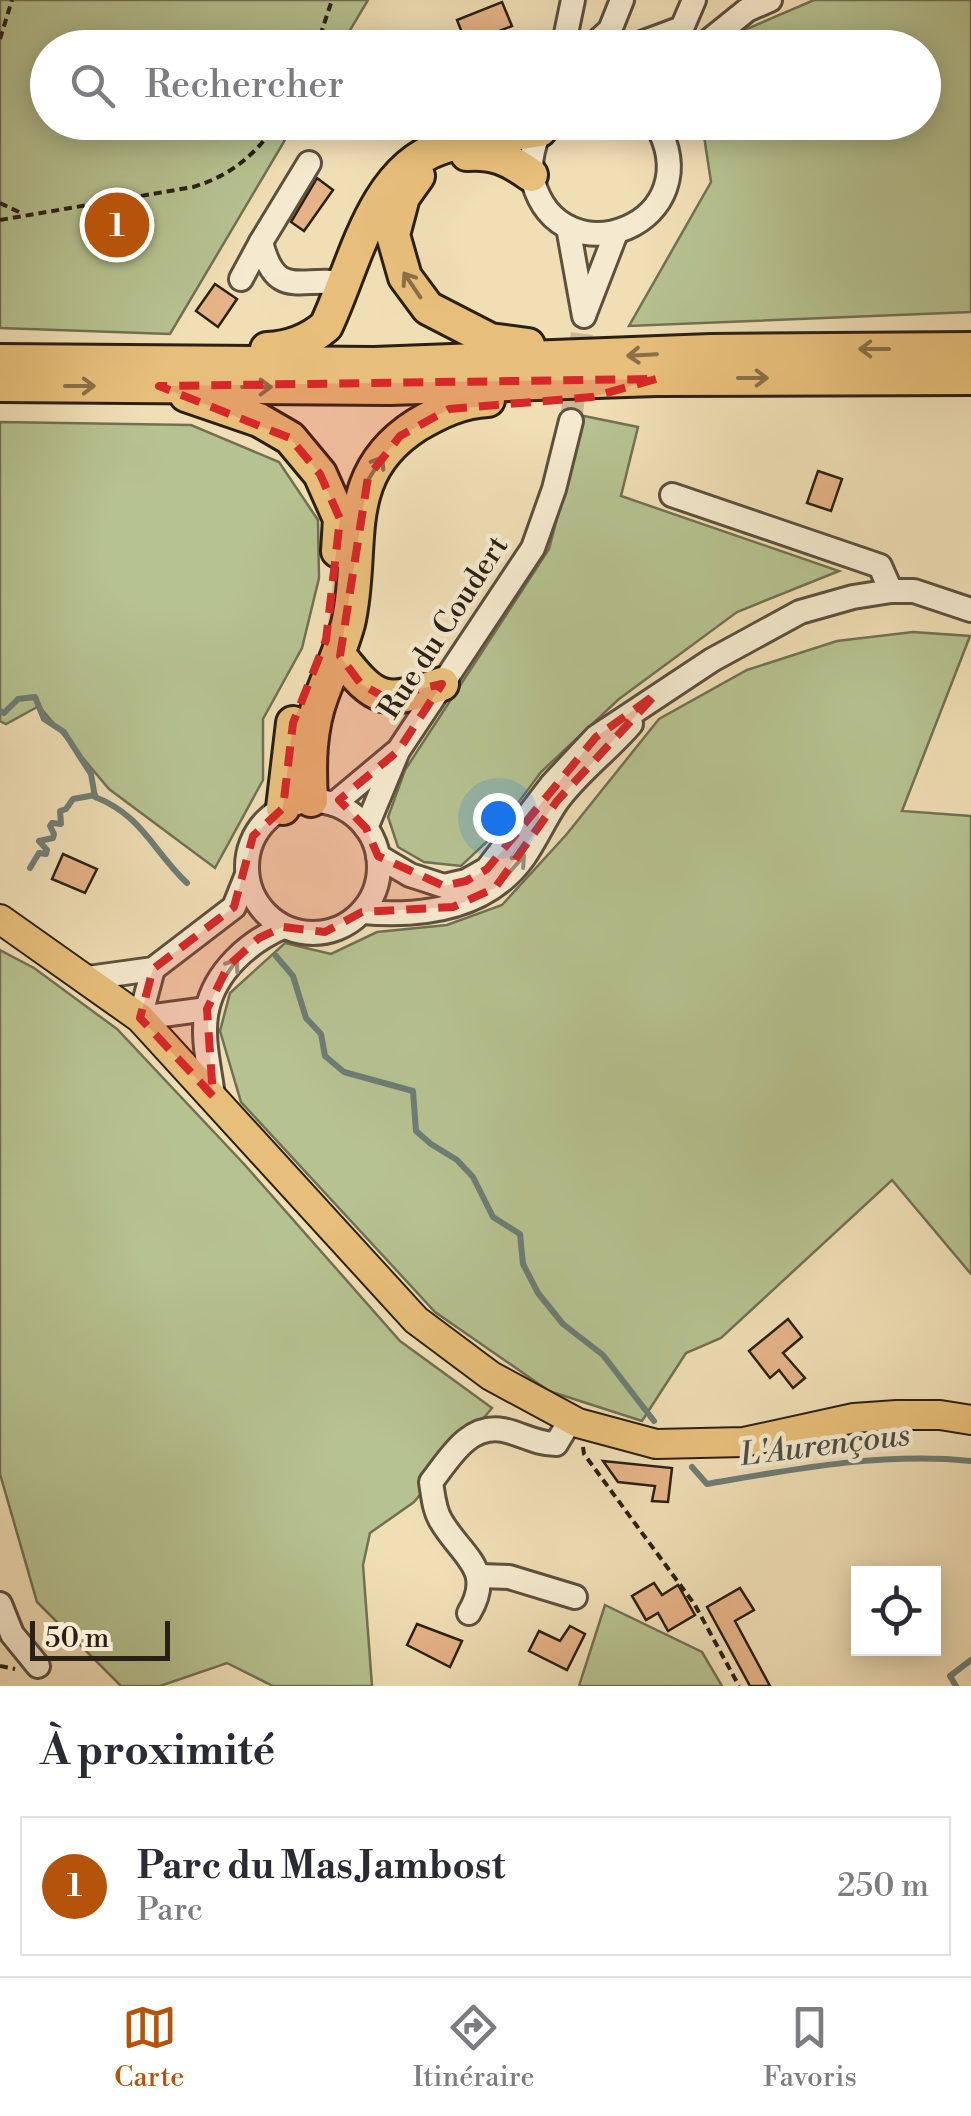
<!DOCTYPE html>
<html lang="fr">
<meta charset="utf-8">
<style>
:root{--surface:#fff;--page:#f2f2f3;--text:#2b2b33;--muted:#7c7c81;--line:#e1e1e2;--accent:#b45309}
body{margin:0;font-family:"Libre Bodoni",serif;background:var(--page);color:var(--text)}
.controls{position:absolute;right:30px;bottom:30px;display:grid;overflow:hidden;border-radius:0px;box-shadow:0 5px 25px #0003}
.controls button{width:90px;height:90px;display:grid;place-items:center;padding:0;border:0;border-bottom:2px solid var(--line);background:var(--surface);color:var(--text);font:50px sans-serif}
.scale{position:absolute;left:30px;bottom:25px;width:140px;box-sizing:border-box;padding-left:10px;border:5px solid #2a2016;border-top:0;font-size:28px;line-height:35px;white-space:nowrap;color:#2a2016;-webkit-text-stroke:8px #f5eacf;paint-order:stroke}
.you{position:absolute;left:498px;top:818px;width:35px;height:35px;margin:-25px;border:8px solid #fff;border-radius:50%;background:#1a73e8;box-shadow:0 0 0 15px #1a73e833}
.badge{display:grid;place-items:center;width:65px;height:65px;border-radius:50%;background:var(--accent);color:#fff;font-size:32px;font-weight:700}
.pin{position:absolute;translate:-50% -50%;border:5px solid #fff;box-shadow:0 2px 10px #0006}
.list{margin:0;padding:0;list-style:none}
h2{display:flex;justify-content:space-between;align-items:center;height:130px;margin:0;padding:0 40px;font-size:42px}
h2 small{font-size:32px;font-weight:400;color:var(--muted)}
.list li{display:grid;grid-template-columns:65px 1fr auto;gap:30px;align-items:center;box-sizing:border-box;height:140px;margin:0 20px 20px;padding:0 20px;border:2px solid var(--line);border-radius:0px}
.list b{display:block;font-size:38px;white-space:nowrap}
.list p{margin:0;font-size:32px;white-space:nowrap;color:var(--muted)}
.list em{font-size:32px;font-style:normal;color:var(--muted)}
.icon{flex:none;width:55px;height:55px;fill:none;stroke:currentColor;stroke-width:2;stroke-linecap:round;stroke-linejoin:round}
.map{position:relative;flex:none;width:971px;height:1686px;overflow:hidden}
.search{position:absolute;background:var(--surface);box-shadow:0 5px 25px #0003;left:30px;right:30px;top:30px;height:110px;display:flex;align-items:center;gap:25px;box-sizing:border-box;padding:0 35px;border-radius:55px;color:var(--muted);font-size:38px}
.sheet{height:290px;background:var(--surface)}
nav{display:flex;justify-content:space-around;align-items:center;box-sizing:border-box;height:140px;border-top:2px solid var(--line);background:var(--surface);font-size:28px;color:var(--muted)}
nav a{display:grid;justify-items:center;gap:5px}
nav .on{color:var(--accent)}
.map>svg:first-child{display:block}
.green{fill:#b6c290;stroke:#707153;stroke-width:2.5}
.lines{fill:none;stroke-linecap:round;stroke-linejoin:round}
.stream{stroke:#6e7d75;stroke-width:6}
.building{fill:#e5b387;stroke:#2a2016;stroke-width:2.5}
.minor-tunnel{stroke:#c8b895;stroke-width:22;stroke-dasharray:22 11;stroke-linecap:butt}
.minor-casing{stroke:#5c503e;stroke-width:28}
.major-casing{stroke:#2a2016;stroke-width:32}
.highway-casing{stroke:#2a2016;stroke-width:38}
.path{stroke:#2a2016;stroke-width:4;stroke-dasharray:8 5;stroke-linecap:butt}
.minor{stroke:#f5eacf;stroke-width:22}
.major{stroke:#e8bf7a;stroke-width:28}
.highway{stroke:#e8bf7a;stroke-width:32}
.oneway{stroke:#897048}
.oneway2{stroke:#9a8f7c}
.marked{fill:#d62828;fill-opacity:0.2;stroke:#d62828;stroke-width:8;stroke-dasharray:20 12;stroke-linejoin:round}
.labels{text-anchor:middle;stroke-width:9;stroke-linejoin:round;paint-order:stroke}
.street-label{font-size:30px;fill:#2a2016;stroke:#f5eacf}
.water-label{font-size:32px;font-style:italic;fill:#4c4e45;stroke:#f5eacf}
</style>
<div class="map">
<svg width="971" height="1686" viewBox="0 0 971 1686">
<rect width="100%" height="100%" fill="#f0deb5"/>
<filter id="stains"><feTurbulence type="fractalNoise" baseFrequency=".002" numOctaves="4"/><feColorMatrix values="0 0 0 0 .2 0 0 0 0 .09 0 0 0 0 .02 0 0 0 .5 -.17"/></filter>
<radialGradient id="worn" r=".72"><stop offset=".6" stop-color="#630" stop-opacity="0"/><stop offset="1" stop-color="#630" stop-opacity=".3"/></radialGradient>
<!-- green -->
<g class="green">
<polygon points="0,0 368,0 340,47 48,48 48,122 295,123 170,334 0,328"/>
<polygon points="814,0 971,0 971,312 629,326 711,182 702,123 924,122 924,48 735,47 742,31"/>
<polygon points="584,416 638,427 621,496 839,571 737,612 619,699 541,772 494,835 461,866 424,862 398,847 388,817 405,770 549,549"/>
<polygon points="0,422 191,425 279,462 318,520 319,578 302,648 263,719 263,780 215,868 109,789 39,706 6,724 0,721"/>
<polygon points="913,632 970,636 902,811 971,816 971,1274 892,1180 721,1338 686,1353 642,1421 549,1391 435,1312 241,1102 220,1031 230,993 285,943 331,954 377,932 447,925 502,905 566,835 659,719 747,670 837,641"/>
<polygon points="0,950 34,968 117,1029 244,1164 400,1341 492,1408 414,1502 370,1533 363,1565 372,1686 273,1686 227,1663 160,1686 121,1686 37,1602 0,1474"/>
<polygon points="605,1605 702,1652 722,1686 579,1686"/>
</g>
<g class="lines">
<!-- stream -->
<g class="stream">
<path d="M 0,711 L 4,713 L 18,699 L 35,697 L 44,719 L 64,732 L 91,774 L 95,797 C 142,815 153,851 187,883"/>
<polyline points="30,868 39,853 46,854 47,850 39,841 53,838 54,834 50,826 52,823 61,824 60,811 66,809 73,799 95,795"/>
<polyline points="276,956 293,976 306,1018 321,1034 325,1056 344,1072 413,1091 416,1131 431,1144 457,1160 473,1177 493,1217 520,1234 523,1264 538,1293 563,1324 603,1355 654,1421"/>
<path d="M 692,1467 L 707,1484 C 794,1469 883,1452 971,1461"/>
<polyline points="956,1686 950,1676 971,1660"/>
</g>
</g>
<!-- building -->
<g class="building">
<polygon points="502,2 512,26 481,38 484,48 468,48 457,20"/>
<polygon points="317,178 333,190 304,231 291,222"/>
<polygon points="215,284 237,299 218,327 196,311"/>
<polygon points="818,471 842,479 831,511 807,503"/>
<polygon points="63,854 97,869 85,893 52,879"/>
<polygon points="788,1319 802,1337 783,1353 805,1378 793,1388 779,1370 770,1378 749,1351"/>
<polygon points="603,1461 672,1468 668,1502 652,1501 655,1486 618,1482"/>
<polygon points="654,1583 662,1595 678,1585 695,1615 668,1631 658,1613 646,1620 632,1596"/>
<polygon points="740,1588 754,1610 735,1621 770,1686 750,1686 707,1607"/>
<polygon points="417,1624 462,1641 450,1667 407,1645"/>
<polygon points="570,1626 585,1634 567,1670 529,1651 539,1631 560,1641"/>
</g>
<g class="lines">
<!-- minor-tunnel -->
<polyline class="minor-tunnel" points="571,421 584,316"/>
<!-- minor casing -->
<g class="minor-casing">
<g id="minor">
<polyline points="563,48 573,0"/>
<polyline points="590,48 610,30 622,0"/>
<polyline points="628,48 682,28 694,0"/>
<polyline points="700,48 747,10 770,0"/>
<path d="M 546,122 C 534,139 528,161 533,181 C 561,283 715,223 655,122"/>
<path d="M 309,163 L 261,242 C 276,301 300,276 344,283"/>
<polyline points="568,227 584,316"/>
<polyline points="241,279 261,242"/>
<polyline points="585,313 616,233"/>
<polyline points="672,495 880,566 891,591"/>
<circle cx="313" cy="867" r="66"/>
<polyline points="334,804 395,753"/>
<polyline points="366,828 398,751 533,548 554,489 571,421"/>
<polyline points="378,856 410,875 444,886 466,881 487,869 552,784 596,737 712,660 800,612 853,597 891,591 914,591 971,610"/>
<path d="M 362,912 C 421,917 487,909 524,857 C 536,840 544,821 556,803 C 576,774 608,751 631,724"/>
<polyline points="153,969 140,1018 207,1009"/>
<polyline points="88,978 153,969 234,907 246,877"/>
<path d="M 213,1096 C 210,1070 201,1037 207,1010 C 215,971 249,942 283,927"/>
<polyline points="480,1576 509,1577 575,1597"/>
<polyline points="0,1604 12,1634 38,1666"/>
<path d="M 469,1613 C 495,1569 462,1557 441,1521 C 434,1510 433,1494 431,1482 C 450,1458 468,1424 503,1430 C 522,1434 536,1444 556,1444 L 571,1419"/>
</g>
</g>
<!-- major casing -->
<g class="major-casing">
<polyline id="major" points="0,919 140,1018 416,1320 491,1376 578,1423 656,1444 744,1442 854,1418 897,1415 940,1415 971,1420"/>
</g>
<!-- highway casing -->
<g class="highway-casing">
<g id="highway">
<path d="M 467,154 C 493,152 509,159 531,175"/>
<polyline points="418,176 403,197 393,235 405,277 428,308 490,340 528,345"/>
<path d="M 267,349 C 289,348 309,341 326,326 C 354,268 372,171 440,148 C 472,137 507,136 540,130"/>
<polyline points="0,361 374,364 711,351 971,349"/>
<polyline points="0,385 390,388 656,379 971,378"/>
<polyline points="186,395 259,420 290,438 320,474 340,519 338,551"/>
<path d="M 340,656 C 376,702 385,705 442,684"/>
<path d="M 311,800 C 309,765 309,729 322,695 C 331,671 341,649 348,624 C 366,547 337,476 417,425 C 439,412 462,401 488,400"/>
<polyline points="283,808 293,723"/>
</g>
</g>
<!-- path -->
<g class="path">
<polyline points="0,39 12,0"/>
<polyline points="316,48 332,0"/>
<polyline points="0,203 23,214"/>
<path d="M 0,220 L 193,187 C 232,175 255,155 278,122"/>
<polyline points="583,1447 584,1454 695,1605 739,1686"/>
<polyline points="0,1666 15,1669"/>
</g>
<!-- minor -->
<use href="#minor" class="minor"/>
<!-- major -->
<use href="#major" class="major"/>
<!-- highway -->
<use href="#highway" class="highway"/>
</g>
<!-- one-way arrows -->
<defs><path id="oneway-shaft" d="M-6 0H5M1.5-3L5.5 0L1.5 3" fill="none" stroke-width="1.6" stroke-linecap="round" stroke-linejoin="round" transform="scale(2.5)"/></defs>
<g class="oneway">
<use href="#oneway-shaft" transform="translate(412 285) rotate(-124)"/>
<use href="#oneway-shaft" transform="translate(874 349) rotate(180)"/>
<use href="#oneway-shaft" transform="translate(642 355) rotate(177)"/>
<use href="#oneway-shaft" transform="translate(753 378)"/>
<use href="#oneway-shaft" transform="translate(80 386)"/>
<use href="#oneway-shaft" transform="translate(257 387)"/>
<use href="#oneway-shaft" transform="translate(375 469) rotate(-58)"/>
</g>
<g class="oneway2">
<use href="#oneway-shaft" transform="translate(515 866) rotate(-49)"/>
<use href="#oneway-shaft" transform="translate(229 971) rotate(-55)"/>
</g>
<!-- marked area -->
<path class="marked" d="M 656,379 L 592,397 L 449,409 L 400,436 L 368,477 L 340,656 L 361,684 L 384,697 L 442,684 L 398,751 L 339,800 L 366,828 L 378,856 L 444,886 L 466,881 L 487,869 L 596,737 L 656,694 L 557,801 L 495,888 L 453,907 L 362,912 L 325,932 L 283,927 L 259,938 L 228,966 L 207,1009 L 213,1096 L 140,1018 L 153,969 L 234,907 L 253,836 L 283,808 L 293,723 L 326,640 L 340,519 L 320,474 L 290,438 L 159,386 Z"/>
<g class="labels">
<!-- street labels -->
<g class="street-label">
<text transform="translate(443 627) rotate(-57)" y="10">Rue du Coudert</text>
</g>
<!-- water labels -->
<g class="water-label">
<text transform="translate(825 1444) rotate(-7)" y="11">L'Aurençous</text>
</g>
</g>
<rect width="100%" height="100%" filter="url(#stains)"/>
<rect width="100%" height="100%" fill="url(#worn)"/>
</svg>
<div class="controls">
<button><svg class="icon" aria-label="locate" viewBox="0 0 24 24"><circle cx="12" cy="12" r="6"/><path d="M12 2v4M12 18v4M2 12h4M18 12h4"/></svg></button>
</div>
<div class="scale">50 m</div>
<div class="you"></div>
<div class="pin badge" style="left:117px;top:225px">1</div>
<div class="search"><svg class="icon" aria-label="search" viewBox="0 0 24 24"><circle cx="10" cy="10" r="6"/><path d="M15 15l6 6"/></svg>Rechercher</div>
</div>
<section class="sheet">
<h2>À proximité<small></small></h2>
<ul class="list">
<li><span class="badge">1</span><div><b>Parc du Mas Jambost</b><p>Parc</p></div><em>250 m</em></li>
</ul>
</section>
<nav>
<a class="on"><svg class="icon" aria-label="map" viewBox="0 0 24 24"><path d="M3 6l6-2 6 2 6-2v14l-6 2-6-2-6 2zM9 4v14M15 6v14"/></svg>Carte</a>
<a><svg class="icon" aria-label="directions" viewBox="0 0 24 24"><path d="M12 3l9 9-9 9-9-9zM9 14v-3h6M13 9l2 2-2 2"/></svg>Itinéraire</a>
<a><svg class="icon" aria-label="saved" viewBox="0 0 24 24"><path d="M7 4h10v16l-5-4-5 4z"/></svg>Favoris</a>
</nav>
